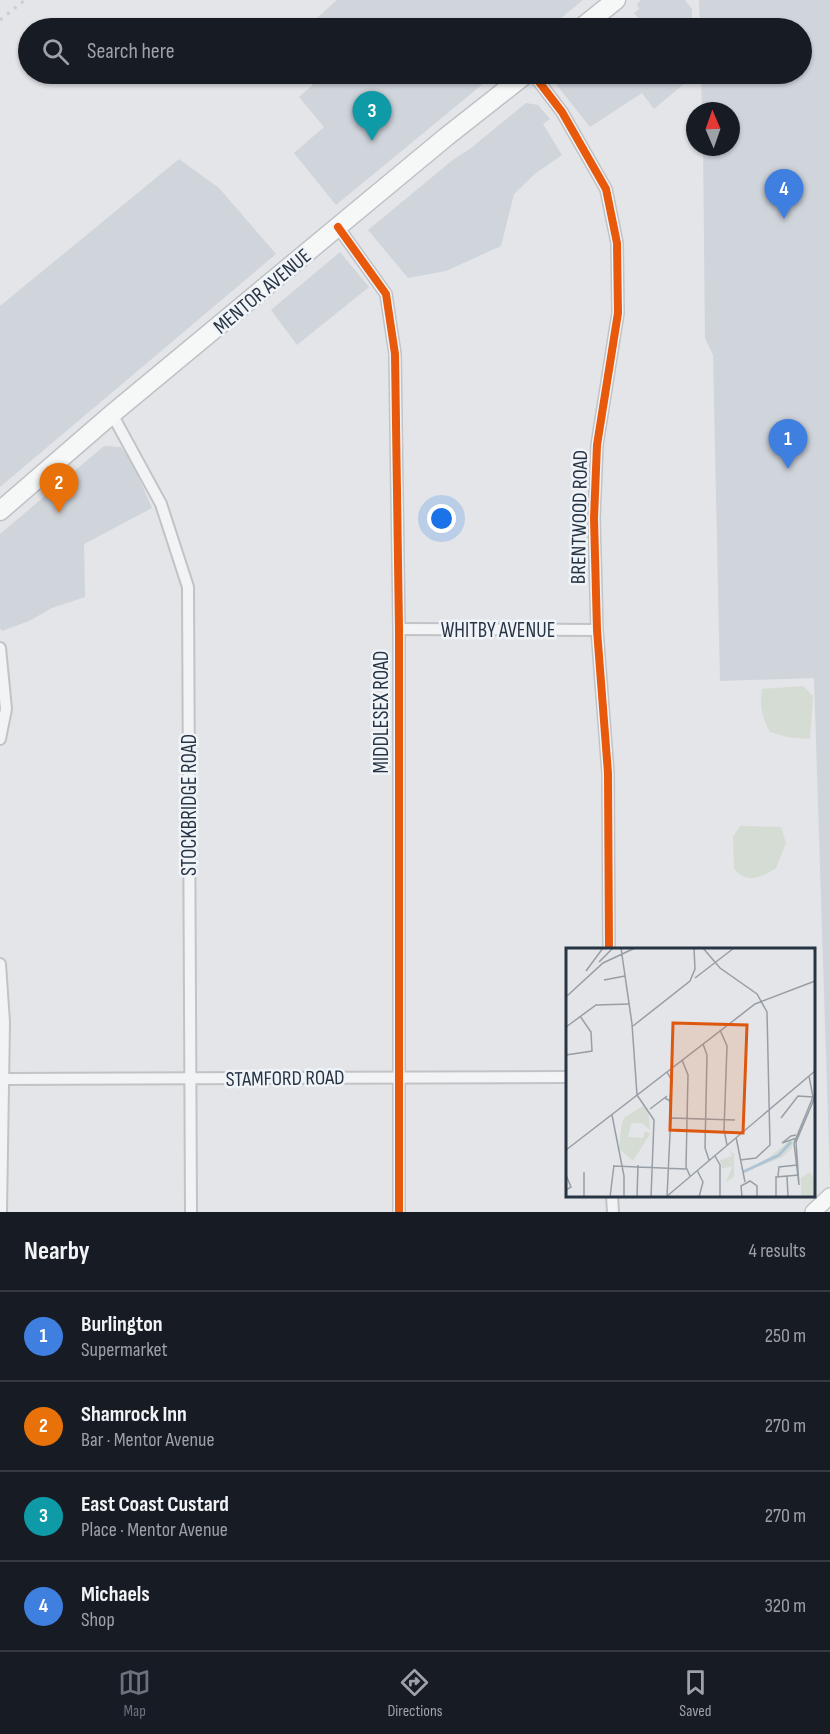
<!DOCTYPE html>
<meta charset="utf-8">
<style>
:root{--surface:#171b24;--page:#20242c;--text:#f1f3f6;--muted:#9ea1a6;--line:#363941;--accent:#69727d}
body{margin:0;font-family:"Sofia Sans Condensed",sans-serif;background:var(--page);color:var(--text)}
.compass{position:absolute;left:686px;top:102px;width:54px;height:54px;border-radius:50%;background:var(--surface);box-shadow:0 2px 4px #0004;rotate:358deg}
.you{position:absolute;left:442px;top:519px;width:21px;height:21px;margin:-15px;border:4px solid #fff;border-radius:50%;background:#1a73e8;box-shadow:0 0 0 9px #1a73e833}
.badge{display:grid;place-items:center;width:39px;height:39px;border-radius:50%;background:var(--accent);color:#fff;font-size:20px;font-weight:700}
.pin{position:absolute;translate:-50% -50px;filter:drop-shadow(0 2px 3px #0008)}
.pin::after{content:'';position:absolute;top:32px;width:21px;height:18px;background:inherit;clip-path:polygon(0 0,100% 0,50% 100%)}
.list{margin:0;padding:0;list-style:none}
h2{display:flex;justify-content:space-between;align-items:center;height:78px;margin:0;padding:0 24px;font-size:26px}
h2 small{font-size:20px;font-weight:400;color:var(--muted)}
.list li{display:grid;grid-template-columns:39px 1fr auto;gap:18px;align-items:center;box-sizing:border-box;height:90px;padding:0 24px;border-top:2px solid var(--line)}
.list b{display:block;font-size:22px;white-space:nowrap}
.list p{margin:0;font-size:20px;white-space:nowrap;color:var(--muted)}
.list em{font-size:20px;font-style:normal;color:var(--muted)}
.icon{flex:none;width:33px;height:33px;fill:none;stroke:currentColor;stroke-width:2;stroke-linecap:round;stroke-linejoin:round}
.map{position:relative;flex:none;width:830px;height:1212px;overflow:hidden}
.search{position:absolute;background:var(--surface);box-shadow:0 2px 4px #0004;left:18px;right:18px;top:18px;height:66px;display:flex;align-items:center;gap:15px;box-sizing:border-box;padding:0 21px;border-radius:33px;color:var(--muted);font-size:22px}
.sheet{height:438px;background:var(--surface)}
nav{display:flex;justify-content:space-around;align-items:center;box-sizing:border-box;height:84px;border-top:2px solid var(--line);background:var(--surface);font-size:16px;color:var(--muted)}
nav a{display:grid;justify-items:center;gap:3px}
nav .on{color:var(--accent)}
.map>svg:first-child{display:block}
.built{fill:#d0d5dc}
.green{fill:#d4dcd3}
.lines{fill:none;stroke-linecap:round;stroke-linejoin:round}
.minor-casing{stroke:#c1c3c6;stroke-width:14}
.secondary-casing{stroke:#c1c3c6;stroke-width:18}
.primary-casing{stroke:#bfc2c6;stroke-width:21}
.minor{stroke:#f2f3f5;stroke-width:10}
.secondary{stroke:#f6f7f7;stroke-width:15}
.primary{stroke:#f6f7f7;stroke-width:18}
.rail{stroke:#cbcdd0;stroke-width:3;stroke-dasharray:3 6;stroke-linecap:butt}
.cycleway-casing{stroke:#f0f4f8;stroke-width:11}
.cycleway{stroke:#e8590c;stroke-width:8}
.labels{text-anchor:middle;stroke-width:5;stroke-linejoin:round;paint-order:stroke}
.street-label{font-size:21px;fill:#273444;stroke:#f0f4f8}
.inset-river{fill:none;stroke:#aec4d6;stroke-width:3}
.inset-road{fill:none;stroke:#989ea6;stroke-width:1.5}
.view{fill:#de570f;fill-opacity:0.15;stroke:#de570f;stroke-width:3}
.inset-edge{fill:none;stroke:#273444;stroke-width:3}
</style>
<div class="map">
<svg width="830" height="1212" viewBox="0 0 830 1212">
<rect width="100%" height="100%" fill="#e3e5e8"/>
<!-- built -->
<g class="built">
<polygon points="337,0 583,0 549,28 308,28 307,27"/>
<polygon points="641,0 685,0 692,9 692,28 647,28 634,13 639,9 637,4"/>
<polygon points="699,0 830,0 830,1181 814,678 720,681 713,355 705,338 703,147 731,147 731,111 702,111 701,74 802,74 802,28 700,28"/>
<polygon points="325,74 495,74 336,205 294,153 324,127 299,97"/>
<polygon points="556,74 681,74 685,83 654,109 642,93 590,127 556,84"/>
<polygon points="526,103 538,105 550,119 543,124 562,155 536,173 514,194 501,246 446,271 408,278 368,230 454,159 471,148"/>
<polygon points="179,159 219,188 276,254 0,487 0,306"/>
<polygon points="340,252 369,287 297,345 271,310"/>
<polygon points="104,446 121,447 133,464 152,508 84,544 85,597 52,608 29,621 2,631 0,628 0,534"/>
</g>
<!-- green -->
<g class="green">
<path d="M 803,686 L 813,696 L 810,739 L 787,737 L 770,732 C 762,718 759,705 762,689 Z"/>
<path d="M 740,826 L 781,827 L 786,843 L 776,868 C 760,878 748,884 734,869 L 733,837 Z"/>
</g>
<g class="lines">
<!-- minor casing -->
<g class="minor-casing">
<g id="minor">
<polyline points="533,74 562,112 606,189 617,243 618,313 597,445 594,518 597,630 608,773 609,950"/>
<polyline points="338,227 386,294 395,354 399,629 399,1212"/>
<polyline points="112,414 161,504 188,587 191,1212"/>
<polyline points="399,629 597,630"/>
<polyline points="0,648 6,709 0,739"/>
<polyline points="0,964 4,1022 1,1212"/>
<polyline points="3,1079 568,1077"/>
<polyline points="612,1196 613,1212"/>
</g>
</g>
<!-- secondary casing -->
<g class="secondary-casing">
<polyline id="secondary" points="813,1212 830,1196"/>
</g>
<!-- primary casing -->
<g class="primary-casing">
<g id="primary">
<polyline points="581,28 616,0"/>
<polyline points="0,511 112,414 446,137 526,74"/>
</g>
</g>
<!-- minor -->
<use href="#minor" class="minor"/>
<!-- secondary -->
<use href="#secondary" class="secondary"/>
<!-- primary -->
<use href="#primary" class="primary"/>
<!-- rail -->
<polyline class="rail" points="0,20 25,0"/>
<!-- cycleway casing -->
<g class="cycleway-casing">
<g id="cycleway">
<polyline points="533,74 562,112 606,189 617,243 618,313 597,445 594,518 597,630 608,773 609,950"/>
<polyline points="338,227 386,294 395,354 399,629 399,1212"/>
</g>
</g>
<!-- cycleway -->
<use href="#cycleway" class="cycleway"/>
</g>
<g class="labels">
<!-- street labels -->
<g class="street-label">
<text transform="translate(262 291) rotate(-40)" y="7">MENTOR AVENUE</text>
<text transform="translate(579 517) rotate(-89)" y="7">BRENTWOOD ROAD</text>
<text x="498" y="637">WHITBY AVENUE</text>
<text transform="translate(381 712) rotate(-90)" y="7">MIDDLESEX ROAD</text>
<text transform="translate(189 805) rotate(-90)" y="7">STOCKBRIDGE ROAD</text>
<text transform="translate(285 1078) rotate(-1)" y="7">STAMFORD ROAD</text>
</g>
</g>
<!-- overview -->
<g transform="translate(566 948)">
<rect width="249" height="249" fill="#e3e5e8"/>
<path d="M 77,158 L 82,163 L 84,182 L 76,175 L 65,175 L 62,189 L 77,190 L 79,183 L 84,186 L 67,213 L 53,201 L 55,180 L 58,170 ZM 227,190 L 226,200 L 217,209 L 191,219 ZM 164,203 L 168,206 L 168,229 L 160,234 L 166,219 L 156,220 L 154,212 L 166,208 ZM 244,224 L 249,233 L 249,249 L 235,249 L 235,230 Z" fill="#d4dcd3"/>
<path class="inset-river" d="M 177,224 L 213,207 L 225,194"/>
<path class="inset-road" d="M 55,0 L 66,76 L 71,147M 137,0 L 154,20 L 191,46 L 201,64 L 204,197 L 190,210 L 174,212M 33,14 L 47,0M 20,23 L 37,0M 129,30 L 168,0M 38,32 L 59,28M 1,48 L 37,15 L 69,0M 67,78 L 124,33 L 129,21 L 128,0M 0,79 L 30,57 L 64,56M 154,82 L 161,98 L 158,182 L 161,197M 137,96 L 141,107 L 139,200 L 143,212M 0,107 L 26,103 L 25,84 L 14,68M 116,112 L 122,127 L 120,219 L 124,228M 101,124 L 106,133 L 104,153M 243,128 L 247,149 L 228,195 L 233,237 L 230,194 L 249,149M 71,147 L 88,172 L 85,249M 99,150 L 104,153 L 105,165 L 101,249M 84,161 L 101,148M 46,167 L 58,228 L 58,249M 104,170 L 169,172M 215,170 L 232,148 L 247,149M 230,187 L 225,188 L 216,195 L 231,190M 170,189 L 179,234M 0,202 L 189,56 L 249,33M 149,208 L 154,217 L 154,249M 48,218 L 120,221M 131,222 L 137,234 L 133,249M 18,224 L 18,249M 0,227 L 5,239 L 0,242M 212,228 L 213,219 L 231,217M 221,228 L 222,248M 44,249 L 48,217M 71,249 L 72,217M 100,249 L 249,123M 176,249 L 175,238 L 184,233 L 191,238 L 191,249M 210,249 L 210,229 L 233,227"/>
<path class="view" d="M 107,75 L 181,77 L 177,185 L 104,182 Z"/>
<rect width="249" height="249" class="inset-edge"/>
</g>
</svg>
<svg class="compass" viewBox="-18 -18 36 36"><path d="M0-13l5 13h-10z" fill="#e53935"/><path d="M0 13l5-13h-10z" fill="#9ea1a6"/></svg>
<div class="you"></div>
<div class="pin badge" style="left:788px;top:469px;background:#3f7fe0">1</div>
<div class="pin badge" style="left:59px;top:513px;background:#e8710a">2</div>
<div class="pin badge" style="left:372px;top:141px;background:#0f9aa8">3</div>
<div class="pin badge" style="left:784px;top:219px;background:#3f7fe0">4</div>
<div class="search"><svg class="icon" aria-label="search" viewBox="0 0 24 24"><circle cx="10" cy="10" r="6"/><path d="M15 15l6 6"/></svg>Search here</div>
</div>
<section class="sheet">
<h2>Nearby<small>4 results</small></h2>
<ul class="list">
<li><span class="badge" style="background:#3f7fe0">1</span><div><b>Burlington</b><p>Supermarket</p></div><em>250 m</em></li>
<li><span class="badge" style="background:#e8710a">2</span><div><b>Shamrock Inn</b><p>Bar · Mentor Avenue</p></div><em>270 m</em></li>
<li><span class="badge" style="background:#0f9aa8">3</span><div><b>East Coast Custard</b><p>Place · Mentor Avenue</p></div><em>270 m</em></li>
<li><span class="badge" style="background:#3f7fe0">4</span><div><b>Michaels</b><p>Shop</p></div><em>320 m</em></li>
</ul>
</section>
<nav>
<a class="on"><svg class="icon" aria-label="map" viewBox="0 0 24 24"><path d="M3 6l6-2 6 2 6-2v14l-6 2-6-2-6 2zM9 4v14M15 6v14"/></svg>Map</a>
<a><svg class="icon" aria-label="directions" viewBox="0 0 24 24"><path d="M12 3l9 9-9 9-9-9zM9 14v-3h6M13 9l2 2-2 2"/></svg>Directions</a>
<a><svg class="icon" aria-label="saved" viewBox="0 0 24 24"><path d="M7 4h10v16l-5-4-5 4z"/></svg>Saved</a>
</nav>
